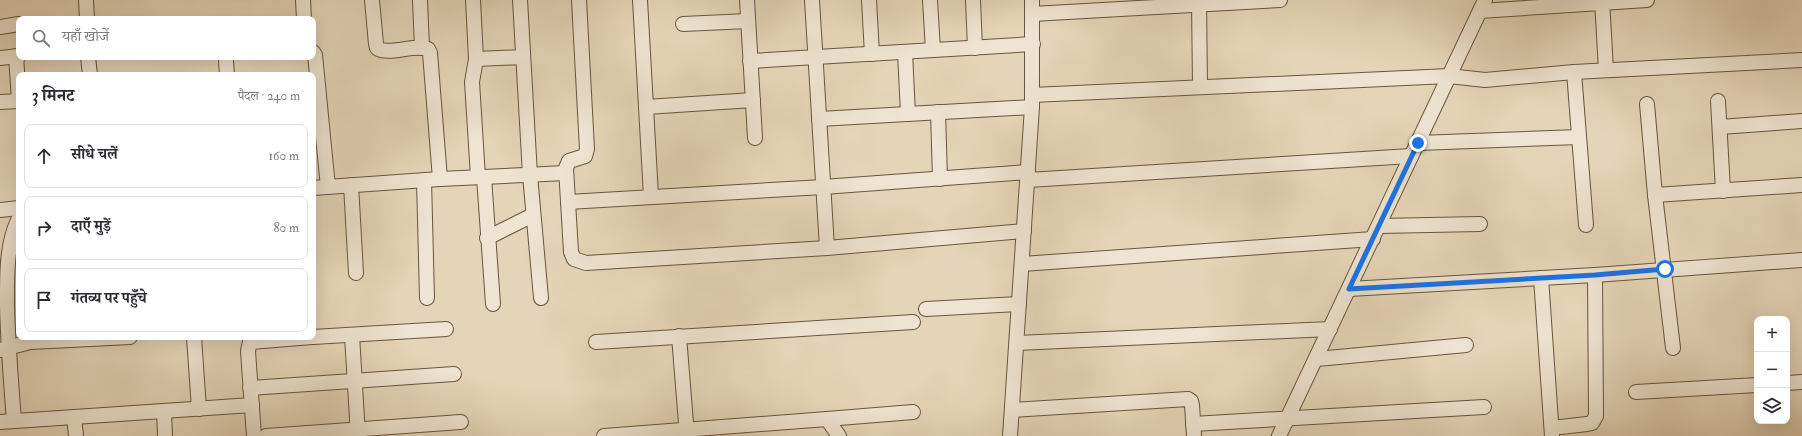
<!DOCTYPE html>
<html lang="hi">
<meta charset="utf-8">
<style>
:root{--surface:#fff;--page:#f7f7f7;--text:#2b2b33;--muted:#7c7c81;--line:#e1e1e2}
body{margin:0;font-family:"IM FELL Double Pica","Noto Serif Devanagari",serif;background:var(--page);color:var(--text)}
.controls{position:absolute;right:12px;bottom:12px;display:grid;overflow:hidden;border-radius:8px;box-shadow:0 4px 16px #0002}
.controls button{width:36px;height:36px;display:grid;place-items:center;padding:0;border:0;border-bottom:1px solid var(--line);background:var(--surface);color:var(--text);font:20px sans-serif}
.stop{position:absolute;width:12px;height:12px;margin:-9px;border:3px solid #1a73e8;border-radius:50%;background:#fff}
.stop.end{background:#1a73e8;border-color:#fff;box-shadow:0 1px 4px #0008}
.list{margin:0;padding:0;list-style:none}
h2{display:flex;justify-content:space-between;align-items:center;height:52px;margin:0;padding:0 16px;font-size:17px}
h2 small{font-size:13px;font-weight:400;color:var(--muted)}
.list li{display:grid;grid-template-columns:26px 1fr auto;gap:12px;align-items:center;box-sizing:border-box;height:64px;margin:0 8px 8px;padding:0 8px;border:1px solid var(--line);border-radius:8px}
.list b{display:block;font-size:15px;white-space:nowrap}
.list em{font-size:13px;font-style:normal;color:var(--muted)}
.icon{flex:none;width:22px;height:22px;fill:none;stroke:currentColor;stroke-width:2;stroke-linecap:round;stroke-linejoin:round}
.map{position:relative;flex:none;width:1802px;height:436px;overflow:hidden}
.search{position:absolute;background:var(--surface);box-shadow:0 4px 16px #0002;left:16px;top:16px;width:300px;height:44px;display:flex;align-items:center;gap:10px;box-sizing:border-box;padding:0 14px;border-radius:8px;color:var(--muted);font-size:15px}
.panel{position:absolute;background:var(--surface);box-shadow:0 4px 16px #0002;left:16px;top:72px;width:300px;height:268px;border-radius:8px}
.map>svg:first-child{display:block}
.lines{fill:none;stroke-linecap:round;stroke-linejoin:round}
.street-casing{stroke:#68553e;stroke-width:16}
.street{stroke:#eee4d1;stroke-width:14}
.route{stroke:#1a73e8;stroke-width:5}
</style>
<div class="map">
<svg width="1802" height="436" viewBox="0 0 1802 436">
<rect width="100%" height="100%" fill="#e5d5b8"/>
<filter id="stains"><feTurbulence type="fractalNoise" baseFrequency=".005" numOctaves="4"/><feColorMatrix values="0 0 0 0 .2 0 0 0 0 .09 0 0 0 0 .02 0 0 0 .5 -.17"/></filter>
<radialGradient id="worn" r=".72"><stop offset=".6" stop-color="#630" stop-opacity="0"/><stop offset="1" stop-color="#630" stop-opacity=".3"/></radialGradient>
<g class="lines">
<!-- street casing -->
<g class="street-casing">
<g id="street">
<polyline points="86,0 87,19"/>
<polyline points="303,0 304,19"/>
<path d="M 372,0 L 376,44 L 377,48 C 387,56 414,44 428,49 L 430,53 L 440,179"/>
<polyline points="420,0 422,48"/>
<polyline points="473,0 476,59 472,82 478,177"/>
<polyline points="520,0 530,175 541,298"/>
<polyline points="579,0 587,149 585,156 569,161 566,168 571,252 574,259 586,263 827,248 1024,231"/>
<polyline points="640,0 651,196"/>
<polyline points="747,0 755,138"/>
<polyline points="812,0 827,248"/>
<polyline points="869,0 872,54"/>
<polyline points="930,0 933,50"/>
<polyline points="973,0 975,48"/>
<polyline points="1199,0 1200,86"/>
<polyline points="1602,0 1606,70"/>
<polyline points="1480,11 1647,0"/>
<polyline points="1032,14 1280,0"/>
<polyline points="683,24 748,21"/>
<polyline points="0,27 19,24"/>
<polyline points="313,52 315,55 328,187"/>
<polyline points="905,52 908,114"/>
<polyline points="16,56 19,100"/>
<polyline points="88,57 90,75"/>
<polyline points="0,58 19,56"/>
<polyline points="476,59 523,57"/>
<polyline points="226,61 227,75"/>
<polyline points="750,61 1033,44"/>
<polyline points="1574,72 1586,225"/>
<polyline points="1032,95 1449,76 1485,80 1574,72 1802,60"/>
<polyline points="1718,101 1723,191"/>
<polyline points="0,102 19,101"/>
<polyline points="1647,104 1655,195 1802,185"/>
<polyline points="646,107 753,100"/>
<polyline points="938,112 940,179"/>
<polyline points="819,119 1032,107"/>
<polyline points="1720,127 1802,121"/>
<polyline points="1418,143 1579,137"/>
<polyline points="484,177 493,304"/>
<polyline points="424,180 427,298"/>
<polyline points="1028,180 1411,156"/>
<polyline points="351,185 356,273"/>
<polyline points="313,188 440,179 566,173"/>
<polyline points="1655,195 1673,348"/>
<polyline points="568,202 823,187 1028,172"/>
<polyline points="0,210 19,208"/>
<polyline points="1379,226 1480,224"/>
<polyline points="487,238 533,215"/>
<polyline points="1022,264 1373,239"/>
<polyline points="1541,278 1552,436"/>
<polyline points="1349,289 1595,275 1802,260"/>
<polyline points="926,309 1019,304"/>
<polyline points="352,335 358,436"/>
<polyline points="679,336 687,436"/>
<polyline points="194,337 199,409"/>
<polyline points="313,337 446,329"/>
<polyline points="596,342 913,322"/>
<polyline points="1017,343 1330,329"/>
<polyline points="0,350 30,342 130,337"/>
<polyline points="1317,359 1466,345"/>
<polyline points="1787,383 1802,382"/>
<polyline points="250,388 454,374"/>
<polyline points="1636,392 1757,385"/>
<polyline points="1012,410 1188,399 1191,401 1192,405 1194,436"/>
<polyline points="164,411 165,436"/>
<polyline points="74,417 76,436"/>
<polyline points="827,419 913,412"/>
<path d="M 14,421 C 11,383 8,344 7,305 C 7,277 6,244 19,218"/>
<polyline points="0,422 252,405"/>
<polyline points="1193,424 1484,407"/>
<polyline points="1552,428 1587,424 1592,423 1596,416 1595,275"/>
<polyline points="254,436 248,351 250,342 312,337"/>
<polyline points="266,436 461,422"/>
<polyline points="604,436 827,419 839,436"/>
<polyline points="1010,436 1032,107 1032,0"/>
<polyline points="1279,436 1485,0"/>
</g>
</g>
<!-- street -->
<use href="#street" class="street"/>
</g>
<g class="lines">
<!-- route -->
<polyline class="route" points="1418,143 1349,289 1595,275 1665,269"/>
</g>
<rect width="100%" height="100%" filter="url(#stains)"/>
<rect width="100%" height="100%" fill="url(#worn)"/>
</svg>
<div class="controls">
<button>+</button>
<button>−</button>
<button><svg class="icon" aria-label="layers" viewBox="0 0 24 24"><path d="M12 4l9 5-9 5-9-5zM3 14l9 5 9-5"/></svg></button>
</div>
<div class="stop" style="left:1665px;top:269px"></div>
<div class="stop end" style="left:1418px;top:143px"></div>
<div class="search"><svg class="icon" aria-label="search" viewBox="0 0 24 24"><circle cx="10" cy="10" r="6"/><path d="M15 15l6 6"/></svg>यहाँ खोजें</div>
<section class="panel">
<h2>3 मिनट<small>पैदल · 240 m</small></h2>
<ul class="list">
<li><svg class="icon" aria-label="ahead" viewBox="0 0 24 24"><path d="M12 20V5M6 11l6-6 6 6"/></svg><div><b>सीधे चलें</b></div><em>160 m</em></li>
<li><svg class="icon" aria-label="right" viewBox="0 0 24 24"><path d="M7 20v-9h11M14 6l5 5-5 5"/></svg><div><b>दाएँ मुड़ें</b></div><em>80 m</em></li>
<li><svg class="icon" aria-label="arrive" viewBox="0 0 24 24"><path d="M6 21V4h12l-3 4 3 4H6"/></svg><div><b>गंतव्य पर पहुँचे</b></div></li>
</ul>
</section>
</div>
